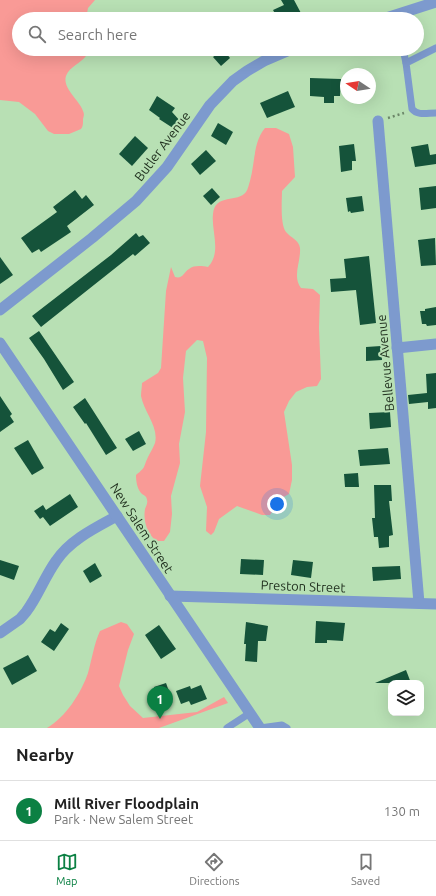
<!DOCTYPE html>
<meta charset="utf-8">
<style>
:root{--surface:#fff;--page:#f6f6f6;--text:#222;--muted:#767676;--line:#e0e0e0;--accent:#0b8043}
body{margin:0;font-family:Ubuntu,sans-serif;background:var(--page);color:var(--text)}
.controls{position:absolute;right:12px;bottom:12px;display:grid;overflow:hidden;border-radius:8px;box-shadow:0 4px 16px #0002}
.controls button{width:36px;height:36px;display:grid;place-items:center;padding:0;border:0;border-bottom:1px solid var(--line);background:var(--surface);color:var(--text);font:20px sans-serif}
.compass{position:absolute;left:340px;top:68px;width:36px;height:36px;border-radius:50%;background:var(--surface);box-shadow:0 4px 16px #0002;rotate:282deg}
.you{position:absolute;left:277px;top:504px;width:14px;height:14px;margin:-10px;border:3px solid #fff;border-radius:50%;background:#1a73e8;box-shadow:0 0 0 6px #1a73e833}
.badge{display:grid;place-items:center;width:26px;height:26px;border-radius:50%;background:var(--accent);color:#fff;font-size:13px;font-weight:700}
.pin{position:absolute;translate:-50% -33px;filter:drop-shadow(0 1px 2px #0008)}
.pin::after{content:'';position:absolute;top:21px;width:14px;height:12px;background:inherit;clip-path:polygon(0 0,100% 0,50% 100%)}
.list{margin:0;padding:0;list-style:none}
h2{display:flex;justify-content:space-between;align-items:center;height:52px;margin:0;padding:0 16px;font-size:17px}
h2 small{font-size:13px;font-weight:400;color:var(--muted)}
.list li{display:grid;grid-template-columns:26px 1fr auto;gap:12px;align-items:center;box-sizing:border-box;height:60px;padding:0 16px;border-top:1px solid var(--line)}
.list b{display:block;font-size:15px;white-space:nowrap}
.list p{margin:0;font-size:13px;white-space:nowrap;color:var(--muted)}
.list em{font-size:13px;font-style:normal;color:var(--muted)}
.icon{flex:none;width:22px;height:22px;fill:none;stroke:currentColor;stroke-width:2;stroke-linecap:round;stroke-linejoin:round}
.map{position:relative;flex:none;width:436px;height:728px;overflow:hidden}
.search{position:absolute;background:var(--surface);box-shadow:0 4px 16px #0002;left:12px;right:12px;top:12px;height:44px;display:flex;align-items:center;gap:10px;box-sizing:border-box;padding:0 14px;border-radius:22px;color:var(--muted);font-size:15px}
.sheet{height:112px;background:var(--surface)}
nav{display:flex;justify-content:space-around;align-items:center;box-sizing:border-box;height:56px;border-top:1px solid var(--line);background:var(--surface);font-size:11px;color:var(--muted)}
nav a{display:grid;justify-items:center;gap:2px}
nav .on{color:var(--accent)}
.map>svg:first-child{display:block}
.green{fill:#f99a96}
.building{fill:#15533a}
.lines{fill:none;stroke-linecap:round;stroke-linejoin:round}
.path{stroke:#6b8668;stroke-width:2.5;stroke-dasharray:2 3;stroke-linecap:butt}
.service{stroke:#7d9ace;stroke-width:7}
.minor{stroke:#7d9ace;stroke-width:11}
.tertiary{stroke:#7d9ace;stroke-width:11}
.labels{text-anchor:middle;stroke-width:4;stroke-linejoin:round;paint-order:stroke}
.street-label{font-size:13px;fill:#1f2e1d;stroke:#b8e0b4}
</style>
<div class="map">
<svg width="436" height="728" viewBox="0 0 436 728">
<rect width="100%" height="100%" fill="#b8e0b4"/>
<!-- green -->
<g class="green">
<path d="M 0,0 L 95,0 L 88,8 L 86,19 L 19,19 L 19,49 L 84,49 L 86,56 C 80,64 70,66 66,76 C 62,88 80,101 83,111 C 85,115 83,117 83,120 C 83,124 83,126 81,129 L 69,134 L 54,134 L 48,131 L 35,114 L 19,102 L 0,100 Z"/>
<path d="M 265,128 L 276,128 L 289,134 L 293,147 L 295,177 L 282,191 C 282,201 280,224 286,232 C 291,238 299,240 300,248 C 301,262 292,276 301,288 L 313,289 L 320,295 L 319,328 L 321,379 L 317,386 L 307,387 L 296,392 L 289,401 L 284,412 L 292,465 L 292,480 L 289,494 L 280,499 L 270,515 L 262,515 L 237,506 L 219,519 L 214,532 L 211,535 L 206,531 L 207,507 L 200,486 L 206,432 L 207,358 L 203,341 L 197,340 L 186,351 L 183,378 L 185,412 L 179,444 L 180,463 L 171,496 L 172,514 L 170,532 L 164,541 L 156,541 C 147,533 143,521 145,509 C 146,506 148,503 147,500 C 147,496 143,495 141,493 C 137,488 136,481 136,475 C 146,467 143,468 148,457 C 150,453 153,448 155,443 C 159,427 144,412 141,396 C 141,391 142,387 142,383 L 158,373 L 161,368 L 166,291 L 171,267 L 175,277 C 183,279 183,273 189,269 C 194,265 202,266 208,267 C 222,252 211,231 213,214 C 215,193 238,203 246,192 C 248,189 249,184 250,181 C 255,164 253,142 265,128 Z"/>
<path d="M 121,622 L 127,624 L 134,634 L 128,650 L 119,686 L 123,695 L 130,706 L 143,718 L 197,712 L 224,697 L 228,703 L 159,728 L 47,728 C 66,717 81,693 88,673 C 92,659 94,644 100,631 Z"/>
</g>
<!-- building -->
<g class="building">
<polygon points="281,0 294,0 302,15 294,19 278,19 273,10 284,5"/>
<polygon points="223,49 230,58 221,66 213,57"/>
<polygon points="310,78 341,79 340,96 334,96 334,103 324,103 324,97 310,96"/>
<polygon points="288,91 295,107 267,118 260,103"/>
<polygon points="157,96 175,108 172,112 181,122 176,130 159,119 160,118 149,110"/>
<polygon points="218,123 233,132 226,145 211,136"/>
<polygon points="135,136 148,148 132,166 119,154"/>
<polygon points="354,144 356,161 352,161 352,170 341,172 339,146"/>
<polygon points="428,144 430,155 436,154 436,164 415,167 411,147"/>
<polygon points="206,150 216,161 200,175 191,164"/>
<polygon points="436,186 436,208 421,210 419,188"/>
<polygon points="212,188 220,197 211,205 203,196"/>
<polygon points="75,190 82,199 86,195 94,205 67,226 71,232 41,252 39,249 32,253 21,238 57,212 53,207"/>
<polygon points="362,196 364,211 351,213 350,211 348,212 346,198"/>
<polygon points="136,233 139,237 143,235 150,243 135,256 133,254 41,327 32,316 111,255"/>
<polygon points="435,238 436,265 421,266 418,240"/>
<polygon points="369,256 376,323 360,325 356,290 331,292 330,279 346,278 344,259"/>
<polygon points="0,257 13,275 0,284"/>
<polygon points="436,307 436,325 427,326 426,324 422,324 420,311 425,311 425,309"/>
<polygon points="39,331 74,382 63,390 44,359 29,338"/>
<polygon points="381,346 382,360 366,361 366,347"/>
<polygon points="436,373 436,408 428,409 428,402 409,404 408,395 427,393 426,374"/>
<polygon points="0,396 12,414 10,416 14,422 0,432"/>
<polygon points="85,398 117,448 106,455 86,423 85,424 73,407"/>
<polygon points="390,412 391,427 370,429 369,413"/>
<polygon points="139,431 146,444 133,451 125,439"/>
<polygon points="28,440 44,468 32,475 14,448"/>
<polygon points="388,448 390,464 360,466 358,450"/>
<polygon points="358,473 359,487 345,487 344,474"/>
<polygon points="374,485 391,485 392,501 389,501 393,535 389,536 389,547 379,548 378,537 374,537 372,518 375,518"/>
<polygon points="70,494 78,507 50,526 43,517 40,519 34,511 43,505 46,510"/>
<polygon points="241,559 264,560 263,575 240,574"/>
<polygon points="0,560 19,566 14,580 0,575"/>
<polygon points="293,560 313,562 311,578 291,575"/>
<polygon points="95,563 102,576 90,583 83,571"/>
<polygon points="400,566 401,579 373,581 372,567"/>
<polygon points="316,621 345,623 343,641 327,640 327,643 315,643"/>
<polygon points="246,622 268,626 266,641 258,641 257,662 245,661 246,644 244,644"/>
<polygon points="61,623 69,629 54,651 41,642 50,629 55,632"/>
<polygon points="159,625 176,649 161,659 145,635"/>
<polygon points="28,655 37,671 12,685 3,668"/>
<polygon points="406,670 411,683 375,683"/>
<polygon points="166,683 170,694 158,699 154,687"/>
<polygon points="201,685 207,699 191,705 189,701 181,704 176,691 190,686 191,689"/>
</g>
<g class="lines">
<!-- path -->
<polyline class="path" points="388,118 404,113"/>
<!-- service -->
<g class="service">
<path d="M 436,48 L 406,63 L 412,109 C 418,116 427,113 436,113"/>
<polyline points="403,49 406,63"/>
<polyline points="227,728 250,713"/>
<polyline points="260,728 282,725 287,728"/>
</g>
<!-- minor -->
<g class="minor">
<polyline points="383,19 436,2"/>
<polyline points="378,121 419,603"/>
<polyline points="0,310 92,238 136,201 167,167 210,105 233,81 247,71 264,61 292,49"/>
<polyline points="397,348 436,344"/>
<polyline points="170,596 436,604"/>
<path d="M 0,633 L 20,619 L 26,612 C 38,596 44,578 56,561 C 70,540 95,528 117,516"/>
</g>
<!-- tertiary -->
<polyline class="tertiary" points="0,343 260,728"/>
</g>
<g class="labels">
<!-- street labels -->
<g class="street-label">
<text transform="translate(162 146) rotate(-53)" y="5">Butler Avenue</text>
<text transform="translate(385 363) rotate(-95)" y="5">Bellevue Avenue</text>
<text transform="translate(142 528) rotate(57)" y="5">New Salem Street</text>
<text transform="translate(303 586) rotate(2)" y="5">Preston Street</text>
</g>
</g>
</svg>
<div class="controls">
<button><svg class="icon" aria-label="layers" viewBox="0 0 24 24"><path d="M12 4l9 5-9 5-9-5zM3 14l9 5 9-5"/></svg></button>
</div>
<svg class="compass" viewBox="-18 -18 36 36"><path d="M0-13l5 13h-10z" fill="#e53935"/><path d="M0 13l5-13h-10z" fill="#767676"/></svg>
<div class="you"></div>
<div class="pin badge" style="left:160px;top:719px">1</div>
<div class="search"><svg class="icon" aria-label="search" viewBox="0 0 24 24"><circle cx="10" cy="10" r="6"/><path d="M15 15l6 6"/></svg>Search here</div>
</div>
<section class="sheet">
<h2>Nearby<small></small></h2>
<ul class="list">
<li><span class="badge">1</span><div><b>Mill River Floodplain</b><p>Park · New Salem Street</p></div><em>130 m</em></li>
</ul>
</section>
<nav>
<a class="on"><svg class="icon" aria-label="map" viewBox="0 0 24 24"><path d="M3 6l6-2 6 2 6-2v14l-6 2-6-2-6 2zM9 4v14M15 6v14"/></svg>Map</a>
<a><svg class="icon" aria-label="directions" viewBox="0 0 24 24"><path d="M12 3l9 9-9 9-9-9zM9 14v-3h6M13 9l2 2-2 2"/></svg>Directions</a>
<a><svg class="icon" aria-label="saved" viewBox="0 0 24 24"><path d="M7 4h10v16l-5-4-5 4z"/></svg>Saved</a>
</nav>
